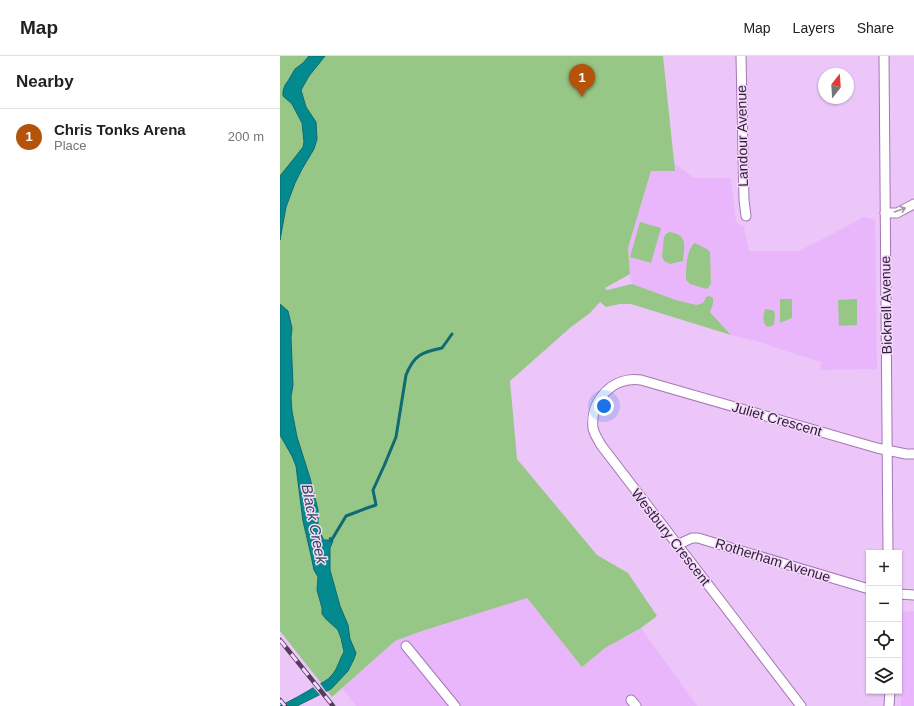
<!DOCTYPE html>
<meta charset="utf-8">
<style>
:root{--surface:#fff;--page:#f2f2f2;--text:#202124;--muted:#757577;--line:#e0e0e0;--accent:#b45309}
body{margin:0;font-family:Helvetica,sans-serif;background:var(--page);color:var(--text)}
.controls{position:absolute;right:12px;bottom:12px;display:grid;overflow:hidden;border-radius:0px;box-shadow:0 1px 3px #0004}
.controls button{width:36px;height:36px;display:grid;place-items:center;padding:0;border:0;border-bottom:1px solid var(--line);background:var(--surface);color:var(--text);font:20px sans-serif}
.compass{position:absolute;left:538px;top:12px;width:36px;height:36px;border-radius:50%;background:var(--surface);box-shadow:0 1px 3px #0004;rotate:17deg}
.you{position:absolute;left:324px;top:350px;width:14px;height:14px;margin:-10px;border:3px solid #fff;border-radius:50%;background:#1a73e8;box-shadow:0 0 0 6px #1a73e833}
.badge{display:grid;place-items:center;width:26px;height:26px;border-radius:50%;background:var(--accent);color:#fff;font-size:13px;font-weight:700}
.pin{position:absolute;translate:-50% -33px;filter:drop-shadow(0 1px 2px #0008)}
.pin::after{content:'';position:absolute;top:21px;width:14px;height:12px;background:inherit;clip-path:polygon(0 0,100% 0,50% 100%)}
.list{margin:0;padding:0;list-style:none}
h2{display:flex;justify-content:space-between;align-items:center;height:52px;margin:0;padding:0 16px;font-size:17px}
h2 small{font-size:13px;font-weight:400;color:var(--muted)}
.list li{display:grid;grid-template-columns:26px 1fr auto;gap:12px;align-items:center;box-sizing:border-box;height:56px;padding:0 16px;border-top:1px solid var(--line)}
.list b{display:block;font-size:15px;white-space:nowrap}
.list p{margin:0;font-size:13px;white-space:nowrap;color:var(--muted)}
.list em{font-size:13px;font-style:normal;color:var(--muted)}
.icon{flex:none;width:22px;height:22px;fill:none;stroke:currentColor;stroke-width:2;stroke-linecap:round;stroke-linejoin:round}
.map{position:relative;flex:none;width:634px;height:650px;overflow:hidden}
header{display:flex;align-items:center;gap:24px;box-sizing:border-box;height:56px;padding:0 20px;background:var(--surface);border-bottom:1px solid var(--line)}
header strong{font-size:19px}
nav{display:flex;gap:22px;margin-inline-start:auto;font-size:14px}
main{display:flex}
aside{flex:1;background:var(--surface)}
.map>svg:first-child{display:block}
.built{fill:#eab6fb}
.green{fill:#97c786}
.water{fill:#038a8e;stroke:#106973}
.pier{fill:#ecc6f8}
.lines{fill:none;stroke-linecap:round;stroke-linejoin:round}
.stream{stroke:#106973;stroke-width:3}
.minor-casing{stroke:#a477b2;stroke-width:11}
.minor{stroke:#fff;stroke-width:9}
.rail-casing{stroke:#533e5a;stroke-width:4.5}
.rail{stroke:#f4d7fd;stroke-width:3;stroke-dasharray:9;stroke-linecap:butt}
.oneway{stroke:#a199a3}
.labels{text-anchor:middle;stroke-width:3;stroke-linejoin:round;paint-order:stroke}
.street-label{font-size:14px;fill:#2e1c33;stroke:#f4d7fd}
.water-label{font-size:15px;font-style:italic;fill:#29494a;stroke:#f4d7fd}
</style>
<header>
<strong>Map</strong>
<nav><a>Map</a><a>Layers</a><a>Share</a></nav>
</header>
<main>
<aside>
<h2>Nearby<small></small></h2>
<ul class="list">
<li><span class="badge">1</span><div><b>Chris Tonks Arena</b><p>Place</p></div><em>200 m</em></li>
</ul>
</aside>
<div class="map">
<svg width="634" height="650" viewBox="0 0 634 650">
<rect width="100%" height="100%" fill="#ecc6f8"/>
<!-- built -->
<g class="built">
<polygon points="393,106 414,122 451,122 456,166 464,171 469,195 518,195 537,186 584,161 595,164 597,313 540,314 541,306 496,292 480,286 451,279 430,255 433,248 426,241 423,247 417,249 396,244 352,228 350,218 348,192 373,110"/>
<polygon points="247,542 302,611 325,592 361,572 417,650 76,650 62,632 115,585 139,576"/>
<polygon points="634,555 634,650 621,650 620,556"/>
</g>
<!-- green -->
<g class="green">
<polygon points="0,0 383,0 395,115 371,115 348,192 350,218 325,232 327,234 352,228 396,244 417,249 423,247 426,241 429,240 433,242 433,248 430,256 451,279 351,248 340,248 326,251 320,246 310,257 291,271 230,325 237,403 317,499 348,517 377,560 361,572 325,592 302,611 247,542 139,576 115,585 52,641 0,575"/>
<polygon points="360,166 381,172 371,207 350,201"/>
<path d="M 389,176 C 409,178 404,191 403,205 L 390,208 L 384,205 L 382,200 L 384,181 L 386,178 Z"/>
<path d="M 415,187 L 427,193 L 430,196 L 431,227 L 429,231 L 427,233 L 410,228 L 406,224 C 406,214 406,193 415,187 Z"/>
<polygon points="500,243 512,243 512,262 500,267"/>
<polygon points="577,243 577,269 559,270 558,244"/>
<path d="M 485,253 L 491,254 L 494,255 L 495,258 L 494,269 L 488,271 C 482,268 483,260 485,253 Z"/>
</g>
<!-- water -->
<g class="water">
<polygon points="29,0 45,0 29,20 21,34 26,51 36,66 37,83 34,93 22,113 15,127 6,151 0,184 0,120 16,100 23,91 24,86 22,67 12,48 3,40 3,35 5,29 8,25 15,13 23,7"/>
<path d="M 0,248 L 8,255 L 12,272 L 11,282 L 13,329 L 11,341 L 12,355 L 17,381 L 30,422 L 38,454 L 38,473 L 44,484 L 49,484 L 50,481 L 53,485 L 50,492 L 50,514 L 60,550 L 68,569 L 70,583 L 76,597 L 74,603 L 68,615 L 51,633 L 17,650 L 0,650 C 12,644 25,637 36,630 C 42,627 48,624 52,619 C 58,612 59,604 64,596 L 61,582 L 58,574 L 46,563 L 42,558 L 42,552 L 37,534 L 38,521 L 34,514 L 30,495 L 23,465 L 16,410 L 12,400 L 0,379 Z"/>
</g>
<!-- pier -->
<polygon class="pier" points="39,626 47,637 41,640 32,630"/>
<g class="lines">
<!-- stream -->
<path class="stream" d="M 51,485 L 66,460 L 87,452 L 96,449 L 93,434 L 104,410 L 116,381 L 126,319 C 134,299 142,296 162,292 L 172,278"/>
<!-- minor casing -->
<g class="minor-casing">
<g id="minor">
<polyline points="461,0 464,144 466,160"/>
<polyline points="604,0 608,497"/>
<polyline points="605,157 617,157 634,148"/>
<polyline points="397,489 412,482 418,482 589,533"/>
<polyline points="619,538 634,539"/>
<polyline points="126,590 175,650"/>
<polyline points="351,644 356,650"/>
<path d="M 521,650 L 321,389 C 318,383 314,378 313,372 C 310,344 333,320 361,324 L 597,392 L 626,398 L 634,398"/>
<polyline points="609,650 610,635"/>
</g>
</g>
<!-- minor -->
<use href="#minor" class="minor"/>
<!-- rail casing -->
<g class="rail-casing">
<g id="rail">
<polyline points="0,584 53,650"/>
<polyline points="0,644 5,650"/>
</g>
</g>
<!-- rail -->
<use href="#rail" class="rail"/>
</g>
<!-- one-way arrows -->
<defs><path id="oneway-shaft" d="M-6 0H5M1.5-3L5.5 0L1.5 3" fill="none" stroke-width="1.6" stroke-linecap="round" stroke-linejoin="round"/></defs>
<use class="oneway" href="#oneway-shaft" transform="translate(620 154) rotate(-20)"/>
<g class="labels">
<!-- street labels -->
<g class="street-label">
<text transform="translate(462 80) rotate(-91)" y="5">Landour Avenue</text>
<text transform="translate(606 249) rotate(-91)" y="5">Bicknell Avenue</text>
<text transform="translate(497 363) rotate(16)" y="5">Juliet Crescent</text>
<text transform="translate(391 481) rotate(52)" y="5">Westbury Crescent</text>
<text transform="translate(493 504) rotate(17)" y="5">Rotherham Avenue</text>
</g>
<!-- water labels -->
<g class="water-label">
<text transform="translate(34 468) rotate(79)" y="5">Black Creek</text>
</g>
</g>
</svg>
<div class="controls">
<button>+</button>
<button>−</button>
<button><svg class="icon" aria-label="locate" viewBox="0 0 24 24"><circle cx="12" cy="12" r="6"/><path d="M12 2v4M12 18v4M2 12h4M18 12h4"/></svg></button>
<button><svg class="icon" aria-label="layers" viewBox="0 0 24 24"><path d="M12 4l9 5-9 5-9-5zM3 14l9 5 9-5"/></svg></button>
</div>
<svg class="compass" viewBox="-18 -18 36 36"><path d="M0-13l5 13h-10z" fill="#e53935"/><path d="M0 13l5-13h-10z" fill="#757577"/></svg>
<div class="you"></div>
<div class="pin badge" style="left:302px;top:41px">1</div>
</div>
</main>
